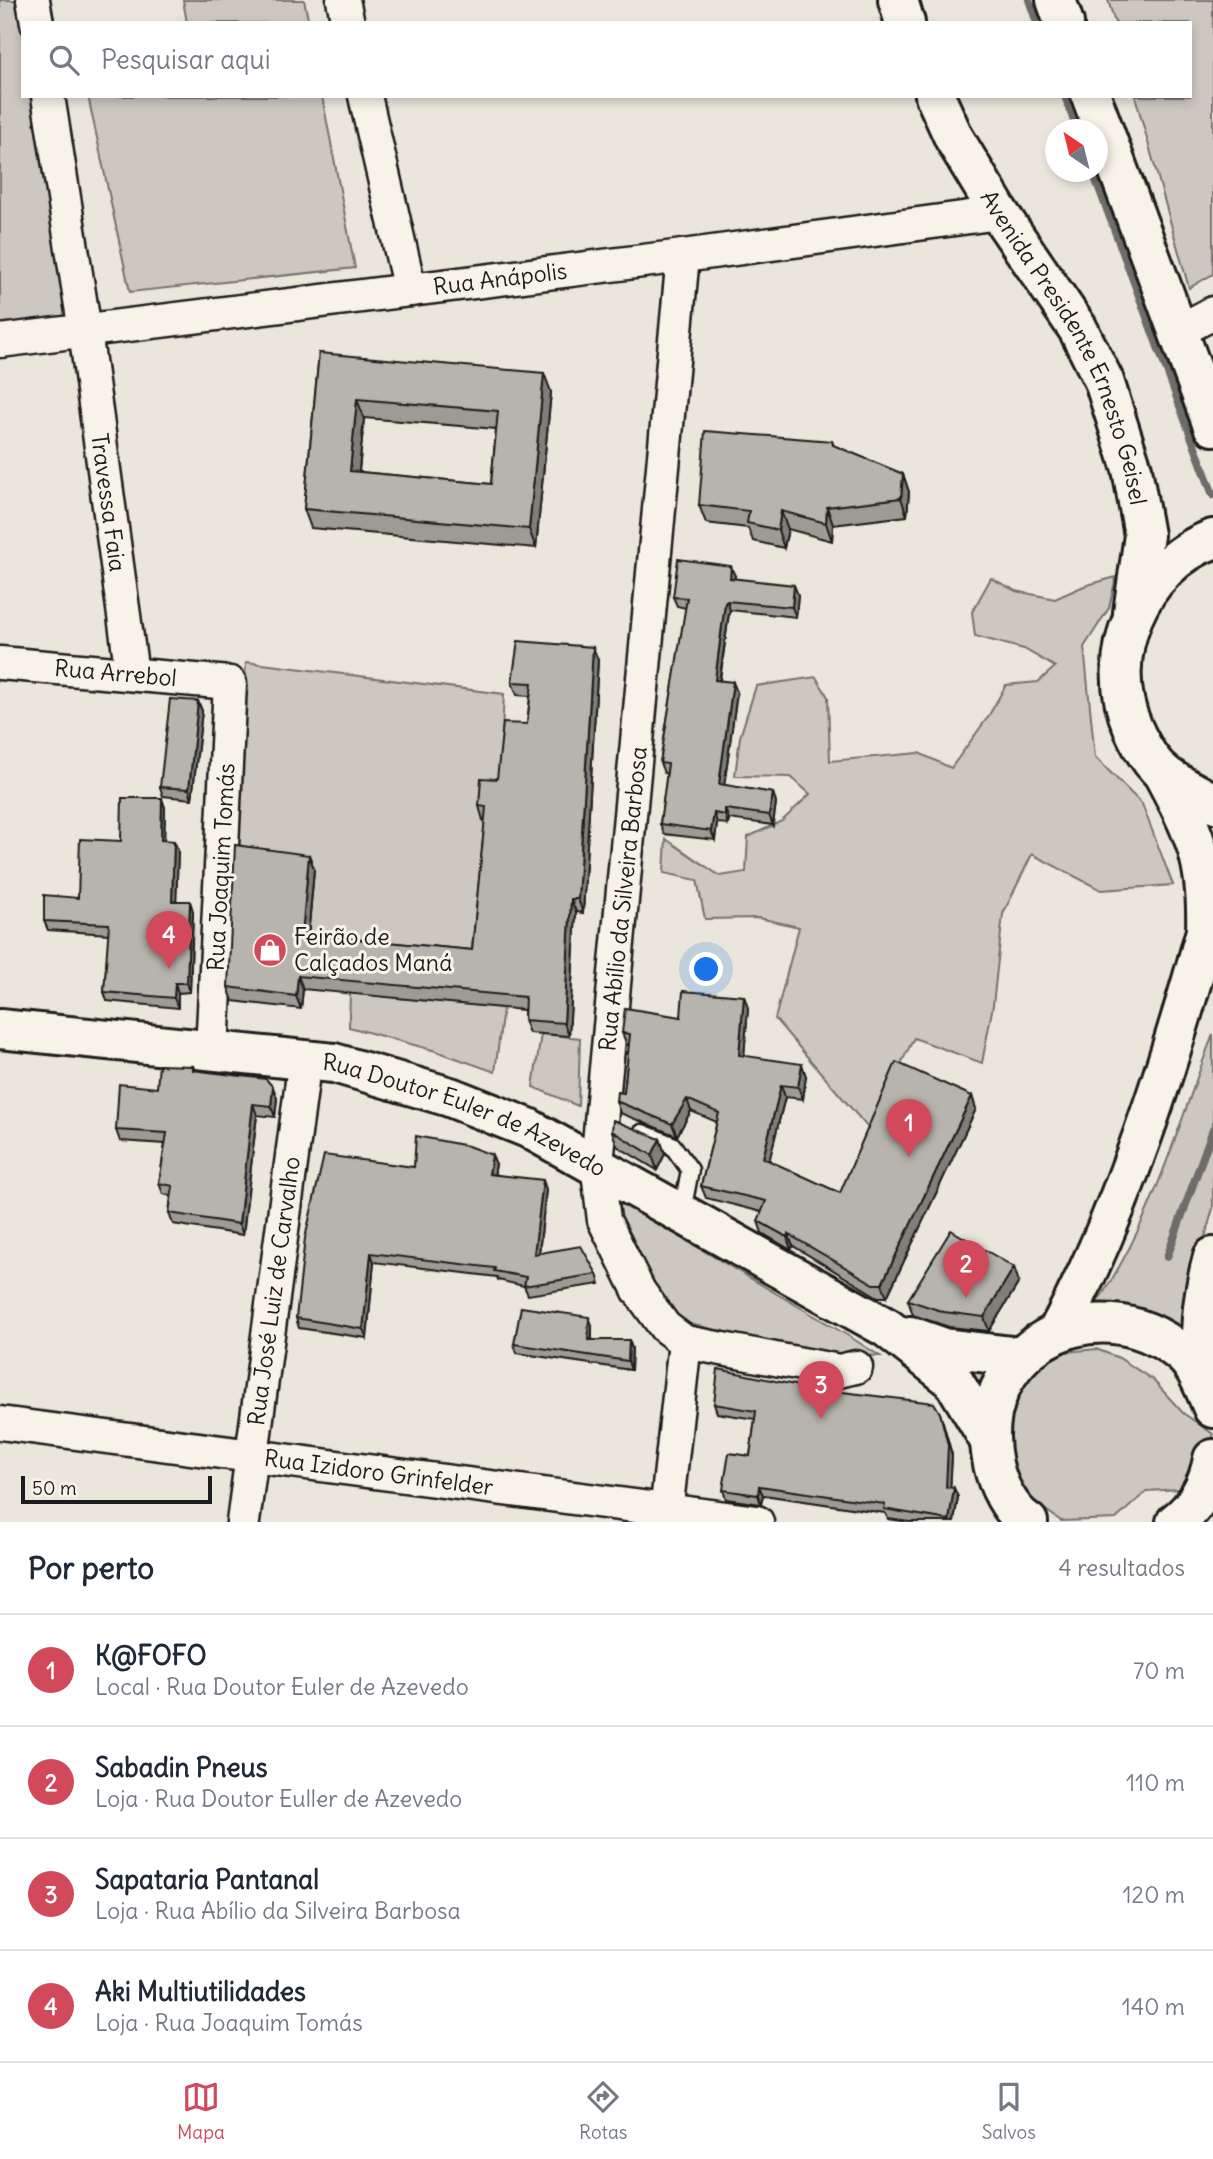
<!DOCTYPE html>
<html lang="pt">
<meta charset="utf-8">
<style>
:root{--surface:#fff;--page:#f6f6f7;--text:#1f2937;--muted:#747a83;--line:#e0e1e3;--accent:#d1495b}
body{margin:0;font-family:Delius,sans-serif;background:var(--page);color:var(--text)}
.compass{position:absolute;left:1045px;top:119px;width:63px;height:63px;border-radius:50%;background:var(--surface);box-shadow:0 4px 10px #0003;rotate:325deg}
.scale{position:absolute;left:21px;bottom:18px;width:191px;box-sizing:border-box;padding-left:7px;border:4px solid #1c1c1c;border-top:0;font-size:19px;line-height:24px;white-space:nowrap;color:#1c1c1c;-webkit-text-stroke:5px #f7f3e8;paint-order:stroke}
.you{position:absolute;left:707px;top:970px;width:24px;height:24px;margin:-18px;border:5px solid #fff;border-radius:50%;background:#1a73e8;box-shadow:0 0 0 10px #1a73e833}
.badge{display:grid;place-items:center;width:46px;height:46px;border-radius:50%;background:var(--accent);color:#fff;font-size:23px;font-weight:700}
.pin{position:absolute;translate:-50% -58px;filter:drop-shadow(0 2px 4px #0008)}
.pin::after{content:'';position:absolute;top:37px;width:24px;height:21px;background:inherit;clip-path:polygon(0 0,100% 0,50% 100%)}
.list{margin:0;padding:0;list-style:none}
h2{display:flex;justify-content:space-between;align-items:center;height:91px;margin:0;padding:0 28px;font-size:30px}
h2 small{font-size:23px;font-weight:400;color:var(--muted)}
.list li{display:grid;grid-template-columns:46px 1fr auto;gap:21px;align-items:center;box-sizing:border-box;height:112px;padding:0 28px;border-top:2px solid var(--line)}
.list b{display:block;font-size:26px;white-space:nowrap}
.list p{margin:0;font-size:23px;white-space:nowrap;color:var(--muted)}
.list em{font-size:23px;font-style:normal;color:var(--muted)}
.icon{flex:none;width:38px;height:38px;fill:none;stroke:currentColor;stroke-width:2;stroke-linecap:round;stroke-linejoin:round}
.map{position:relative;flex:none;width:1213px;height:1522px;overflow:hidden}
.search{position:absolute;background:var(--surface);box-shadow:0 4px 10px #0003;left:21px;right:21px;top:21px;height:77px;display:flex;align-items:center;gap:18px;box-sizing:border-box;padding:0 24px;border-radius:0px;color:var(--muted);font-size:26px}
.sheet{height:539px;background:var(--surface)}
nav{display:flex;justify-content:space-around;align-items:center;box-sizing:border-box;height:98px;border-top:2px solid var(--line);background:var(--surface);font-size:19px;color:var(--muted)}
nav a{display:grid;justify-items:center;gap:4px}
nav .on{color:var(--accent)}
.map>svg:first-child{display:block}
.green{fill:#ccc8c0;stroke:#74726e;stroke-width:2}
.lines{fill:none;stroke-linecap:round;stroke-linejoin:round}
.stream{stroke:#6d6c68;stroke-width:8}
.service-casing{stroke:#1c1c1c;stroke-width:21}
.minor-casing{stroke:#1c1c1c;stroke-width:37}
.primary-casing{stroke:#1c1c1c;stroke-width:44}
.service{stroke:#f7f3e8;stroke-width:16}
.minor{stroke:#f7f3e8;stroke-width:32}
.primary{stroke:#f7f3e8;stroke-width:38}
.wall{fill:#9d9b94;stroke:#1c1c1c;stroke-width:2;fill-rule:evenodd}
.shaded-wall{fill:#7f7e78;stroke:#1c1c1c;stroke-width:2}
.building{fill:#b6b4ac;stroke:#1c1c1c;stroke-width:2;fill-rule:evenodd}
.labels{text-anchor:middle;stroke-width:6;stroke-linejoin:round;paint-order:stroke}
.street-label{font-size:23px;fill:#1c1c1c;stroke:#f7f3e8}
.poi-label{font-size:23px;fill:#1c1c1c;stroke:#f7f3e8;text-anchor:start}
</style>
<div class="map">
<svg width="1213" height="1522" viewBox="0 0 1213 1522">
<rect width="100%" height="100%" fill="#eae6dc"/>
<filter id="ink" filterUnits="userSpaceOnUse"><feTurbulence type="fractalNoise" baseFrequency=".0143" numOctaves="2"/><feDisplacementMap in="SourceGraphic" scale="14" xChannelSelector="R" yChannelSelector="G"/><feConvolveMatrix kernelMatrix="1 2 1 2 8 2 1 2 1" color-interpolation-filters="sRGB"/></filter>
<g filter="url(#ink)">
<!-- green -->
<g class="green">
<polygon points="0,0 33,0 23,23 23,96 48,96 85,331 0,341"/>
<polygon points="183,0 304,0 309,23 187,23"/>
<polygon points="1108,0 1213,0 1213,274 1189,288 1135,96 1190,96 1190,23 1115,23"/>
<polygon points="88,96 322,96 355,268 130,292"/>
<polygon points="1116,577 1109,608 1084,647 1095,757 1142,804 1173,885 1101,890 1032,854 1003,914 993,1005 982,1063 914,1038 868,1128 775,1019 799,927 759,918 705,919 697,880 664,873 666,839 720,876 746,872 748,837 782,821 810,794 791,777 735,776 740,737 756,686 816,677 828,697 830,761 919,753 951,768 988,717 1006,685 1038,682 1055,667 1024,649 975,636 972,612 991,578 1016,591 1055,599 1084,586"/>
<polygon points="246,662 504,694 499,793 483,819 500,821 477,963 304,979 314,871 235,858"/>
<polygon points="350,993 503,1008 495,1072 436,1051 349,1027"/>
<polygon points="541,1034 580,1038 578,1106 533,1087"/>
<path d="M 1213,1034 L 1213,1208 L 1194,1277 L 1191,1355 L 1086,1317 C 1148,1238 1177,1128 1213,1034 Z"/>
<polygon points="612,1197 847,1335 880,1356 821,1353 685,1323 663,1300 640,1269"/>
<polygon points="1096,1349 1119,1358 1153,1380 1183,1413 1213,1434 1213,1487 1147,1491 1116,1519 1061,1521 1032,1500 1013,1476 941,1352 1025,1374 1066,1352"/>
</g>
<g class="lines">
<!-- stream -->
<g class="stream">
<polyline points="1029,0 1037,23"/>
<polyline points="1065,96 1077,130"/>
<polyline points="1093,172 1213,495"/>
<polyline points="1167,1257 1213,1129"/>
</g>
<!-- service casing -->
<g class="service-casing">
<polyline id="service" points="642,1133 672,1145 690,1170 682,1212"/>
</g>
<!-- minor casing -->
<g class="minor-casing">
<g id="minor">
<polyline points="33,0 37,23"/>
<polyline points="343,0 348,23"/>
<path id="s1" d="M 48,96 L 85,331 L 132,674"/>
<polyline points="365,96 410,290"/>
<polyline points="683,256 597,1164 604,1220 639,1291 665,1327 685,1342 839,1371 856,1367"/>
<polyline points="1177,332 1213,313"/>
<path id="s2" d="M 0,341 L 683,256 L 999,213"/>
<path id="s3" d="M 0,663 L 230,683 L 212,1051"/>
<path id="s4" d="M 0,1423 L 757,1522"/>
<path id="s5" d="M 243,1522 L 305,1059"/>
<polyline points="665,1522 685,1342"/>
</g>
</g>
<!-- primary casing -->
<g class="primary-casing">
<g id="primary">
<polyline points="898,0 905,23"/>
<polyline points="1056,0 1064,23"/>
<path id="s6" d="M 935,96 L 954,138 L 999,213 L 1078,329 L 1104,381 L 1132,469 L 1144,535 L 1133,612"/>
<polyline points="1091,96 1213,426"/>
<path d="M 1213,539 C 1139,566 1101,657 1133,728 C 1140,744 1149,761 1163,773 C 1177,785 1197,793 1213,803"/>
<path id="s7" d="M 0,1029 L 334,1063 L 450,1097 L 528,1128 L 887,1328 L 953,1380 L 988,1438"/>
<path d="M 1058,1331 C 1123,1210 1169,1064 1206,931 C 1208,860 1195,834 1162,772"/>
<polyline points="910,1336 944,1348 1021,1357"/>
<path d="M 1202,1382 C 1199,1338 1201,1300 1213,1257"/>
<path d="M 1028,1522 C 1010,1511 997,1484 993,1464 C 969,1352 1093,1280 1181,1353 C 1197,1366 1205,1390 1213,1408"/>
<path d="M 1176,1522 C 1196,1508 1209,1482 1213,1459"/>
</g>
</g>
<!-- service -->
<use href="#service" class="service"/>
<!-- minor -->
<use href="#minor" class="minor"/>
<!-- primary -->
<use href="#primary" class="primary"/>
</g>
<!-- wall -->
<g class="wall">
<path d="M 319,353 L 551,392 L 536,548 L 311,528 L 304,509 ZM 364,418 L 496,429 L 491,484 L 359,472 Z"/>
<polygon points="832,441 834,446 903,474 909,492 907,516 833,525 832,541 788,529 784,548 753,541 748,528 706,523 699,505"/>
<polygon points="735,576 734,579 798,595 796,617 730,610 729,613 720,680 737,692 724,785 773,793 776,802 773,825 729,819 728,824 717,823 715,840 664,834 660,824 667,774 664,773 660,763 686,608 677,606 673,597"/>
<polygon points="598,660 583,913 576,912 569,1036 529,1033 524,1020 524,1010 303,989 301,1009 233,1001 228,987 309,855 314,869 308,935 472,950 485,820 483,820 479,806 497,779 527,724 530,696 517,695 512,682"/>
<polygon points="198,701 202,711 192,799 163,796 160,787"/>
<polygon points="165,808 164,841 178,850 176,901 193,911 190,992 178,993 178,1008 107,1001 104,992 109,934 48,930 44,921 78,898"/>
<polygon points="748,1008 744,1056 806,1076 803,1099 785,1097 769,1161 840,1193 972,1096 976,1109 887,1297 878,1297 793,1246 791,1250 762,1233 758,1221 762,1212 706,1198 701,1186 717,1122 691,1111 677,1136 620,1113 616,1101 624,1093 629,1046 627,1045 622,1033 681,1017"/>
<polygon points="193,1066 195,1070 277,1098 275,1117 257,1115 243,1235 173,1224 169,1213 171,1196 163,1194 159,1183 165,1144 120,1141 116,1130 157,1088"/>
<polygon points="612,1131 660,1139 665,1154 657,1170 617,1146"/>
<polygon points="496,1164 494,1174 546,1189 539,1253 597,1274 600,1284 528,1295 524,1286 498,1280 497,1277 374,1262 367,1338 299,1328 296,1318 414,1167"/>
<polygon points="1019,1282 989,1331 949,1327 913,1315 908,1300"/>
<polygon points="592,1326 592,1340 629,1340 632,1349 631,1370 517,1353 514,1344"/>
<polygon points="714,1404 943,1422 952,1455 950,1488 958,1497 954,1522 909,1522 888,1519 885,1513 763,1495 761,1504 726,1499 723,1490 750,1456 755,1419 717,1413"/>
</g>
<!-- shaded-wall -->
<g class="shaded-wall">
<polygon points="544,373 551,392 536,548 529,529"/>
<polygon points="357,399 364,418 357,490 350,471"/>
<polygon points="903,474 909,492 907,516 901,498"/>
<polygon points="827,507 833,525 832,541 826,523"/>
<polygon points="781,511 788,529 784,548 778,530"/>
<polygon points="731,566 735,576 733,588 730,578"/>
<polygon points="794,585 798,595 796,617 792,607"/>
<polygon points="727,601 730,610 729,613 718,690 715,680 725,603"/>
<polygon points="593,647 598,660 583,913 578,899"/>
<polygon points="733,682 737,692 723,794 719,784"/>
<polygon points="198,701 202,711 192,799 189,789"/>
<polygon points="773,793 776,802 773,825 769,815"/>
<polygon points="162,798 165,808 164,850 161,840"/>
<polygon points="725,809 729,819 728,824 725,815"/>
<polygon points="714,813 717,823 715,840 711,831"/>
<polygon points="174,841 178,850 176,910 172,901"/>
<polygon points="309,855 314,869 307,948 302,934"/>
<polygon points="571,899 576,912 569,1036 564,1023"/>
<polygon points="190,901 193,911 190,992 187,983"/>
<polygon points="298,976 303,989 301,1009 296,996"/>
<polygon points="175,983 178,993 178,1008 174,998"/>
<polygon points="744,996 748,1008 743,1068 739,1055"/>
<polygon points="802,1064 806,1076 803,1099 798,1087"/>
<polygon points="781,1085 785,1097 767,1170 763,1158"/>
<polygon points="273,1087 277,1098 275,1117 271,1106"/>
<polygon points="972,1096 976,1109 887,1297 882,1284"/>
<polygon points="687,1099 691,1111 677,1136 672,1124"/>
<polygon points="253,1104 257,1115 243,1235 239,1224"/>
<polygon points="660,1139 665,1154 657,1170 652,1155"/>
<polygon points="492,1155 496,1164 493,1183 489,1174"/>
<polygon points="543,1180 546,1189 538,1263 534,1254"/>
<polygon points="788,1234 793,1246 791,1250 787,1237"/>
<polygon points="371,1253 374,1262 367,1338 363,1329"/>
<polygon points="1014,1267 1019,1282 989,1331 984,1317"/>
<polygon points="589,1317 592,1326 591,1349 588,1340"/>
<polygon points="629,1340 632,1349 631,1370 628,1361"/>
<polygon points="940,1413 952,1455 950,1496 946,1487"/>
<polygon points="759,1486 763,1495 761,1504 758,1495"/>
<polygon points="954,1488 958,1497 954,1522 950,1522 949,1520"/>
</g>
<!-- building -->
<g class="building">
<path d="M 319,353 L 544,373 L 529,529 L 304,509 ZM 357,399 L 498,411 L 491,484 L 350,471 Z"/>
<polygon points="705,431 832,441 833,445 903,474 901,498 827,507 826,523 781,511 778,530 747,523 749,511 699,505"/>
<polygon points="678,559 731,566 730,578 794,585 792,607 727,601 725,603 715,680 733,682 719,784 773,793 769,815 725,809 725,815 714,813 711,831 660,824 668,764 660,763 687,598 673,597"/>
<polygon points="518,641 593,647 578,899 571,899 564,1023 524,1020 525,997 298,976 296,996 228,987 235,845 309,855 302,934 472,950 486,807 479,806 481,778 497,779 503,723 527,724 532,683 512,682"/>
<polygon points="170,699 198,701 189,789 160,787"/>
<polygon points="122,798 162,798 161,840 174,841 172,901 190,901 187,983 175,983 174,998 104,992 109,924 44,921 44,895 78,898 80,839 121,841"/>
<polygon points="683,991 744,996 739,1055 802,1064 798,1087 781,1085 763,1158 840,1193 896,1062 972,1096 882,1284 874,1284 788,1234 787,1237 758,1221 766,1201 701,1186 719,1113 687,1099 672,1124 616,1101 617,1092 624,1093 630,1034 622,1033 625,1008 681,1017"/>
<polygon points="159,1065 193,1066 193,1070 266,1079 273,1087 271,1106 253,1104 239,1224 169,1213 173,1186 159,1183 167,1133 116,1130 119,1084 157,1088"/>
<polygon points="613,1120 660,1139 652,1155 612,1131"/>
<polygon points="416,1136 468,1146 492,1155 489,1174 543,1180 534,1254 581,1246 597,1274 524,1286 526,1277 494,1271 495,1268 371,1253 363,1329 296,1318 305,1238 324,1155 414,1167"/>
<polygon points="951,1230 1014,1267 984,1317 944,1312 908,1300"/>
<polygon points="521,1307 589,1317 588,1340 629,1340 628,1361 514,1344"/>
<polygon points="718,1369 809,1388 934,1403 940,1413 948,1445 946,1487 954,1488 949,1520 884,1509 885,1504 759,1486 758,1495 723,1490 729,1453 750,1456 756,1411 714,1404"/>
</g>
</g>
<!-- icons -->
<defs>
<g id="shop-disc" transform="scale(1.75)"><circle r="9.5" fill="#d1495b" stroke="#f7f3e8"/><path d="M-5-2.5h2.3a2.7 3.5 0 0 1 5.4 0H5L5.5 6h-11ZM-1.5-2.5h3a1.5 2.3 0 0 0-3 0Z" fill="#fff"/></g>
</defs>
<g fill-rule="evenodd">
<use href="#shop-disc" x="270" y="950"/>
</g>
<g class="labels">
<!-- street labels -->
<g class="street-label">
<text dy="8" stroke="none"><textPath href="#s2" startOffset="504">Rua Anápolis</textPath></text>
<text dy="8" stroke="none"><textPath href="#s6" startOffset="285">Avenida Presidente Ernesto Geisel</textPath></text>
<text dy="8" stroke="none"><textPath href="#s1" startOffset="411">Travessa Faia</textPath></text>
<text dy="8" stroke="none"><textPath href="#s3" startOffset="116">Rua Arrebol</textPath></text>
<text transform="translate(221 867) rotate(-87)" y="8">Rua Joaquim Tomás</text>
<text transform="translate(623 899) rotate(-84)" y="8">Rua Abílio da Silveira Barbosa</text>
<text dy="8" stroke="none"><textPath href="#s7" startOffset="476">Rua Doutor Euler de Azevedo</textPath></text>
<text dy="8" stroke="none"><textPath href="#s5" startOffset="233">Rua José Luiz de Carvalho</textPath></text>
<text dy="8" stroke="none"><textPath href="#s4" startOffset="382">Rua Izidoro Grinfelder</textPath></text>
</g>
<!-- poi labels -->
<g class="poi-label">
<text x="294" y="945">Feirão de<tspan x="294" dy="26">Calçados Maná</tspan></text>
</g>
</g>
</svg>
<svg class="compass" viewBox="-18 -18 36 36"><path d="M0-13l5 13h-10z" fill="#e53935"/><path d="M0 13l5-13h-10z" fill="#747a83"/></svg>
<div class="scale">50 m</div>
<div class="you"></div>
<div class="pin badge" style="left:909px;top:1157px">1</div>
<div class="pin badge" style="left:966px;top:1298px">2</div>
<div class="pin badge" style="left:821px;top:1419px">3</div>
<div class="pin badge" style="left:169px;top:969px">4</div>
<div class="search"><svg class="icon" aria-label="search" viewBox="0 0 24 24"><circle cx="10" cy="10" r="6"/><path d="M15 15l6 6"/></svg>Pesquisar aqui</div>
</div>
<section class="sheet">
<h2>Por perto<small>4 resultados</small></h2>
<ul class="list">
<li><span class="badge">1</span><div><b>K@FOFO</b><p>Local · Rua Doutor Euler de Azevedo</p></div><em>70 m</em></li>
<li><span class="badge">2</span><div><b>Sabadin Pneus</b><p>Loja · Rua Doutor Euller de Azevedo</p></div><em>110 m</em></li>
<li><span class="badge">3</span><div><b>Sapataria Pantanal</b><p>Loja · Rua Abílio da Silveira Barbosa</p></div><em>120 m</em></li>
<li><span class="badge">4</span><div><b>Aki Multiutilidades</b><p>Loja · Rua Joaquim Tomás</p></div><em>140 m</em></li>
</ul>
</section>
<nav>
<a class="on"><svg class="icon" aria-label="map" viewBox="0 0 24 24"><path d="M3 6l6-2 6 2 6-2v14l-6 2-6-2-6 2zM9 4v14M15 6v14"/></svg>Mapa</a>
<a><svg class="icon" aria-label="directions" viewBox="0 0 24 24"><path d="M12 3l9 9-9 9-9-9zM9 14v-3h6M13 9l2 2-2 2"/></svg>Rotas</a>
<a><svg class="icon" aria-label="saved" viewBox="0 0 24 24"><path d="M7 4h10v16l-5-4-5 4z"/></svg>Salvos</a>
</nav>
